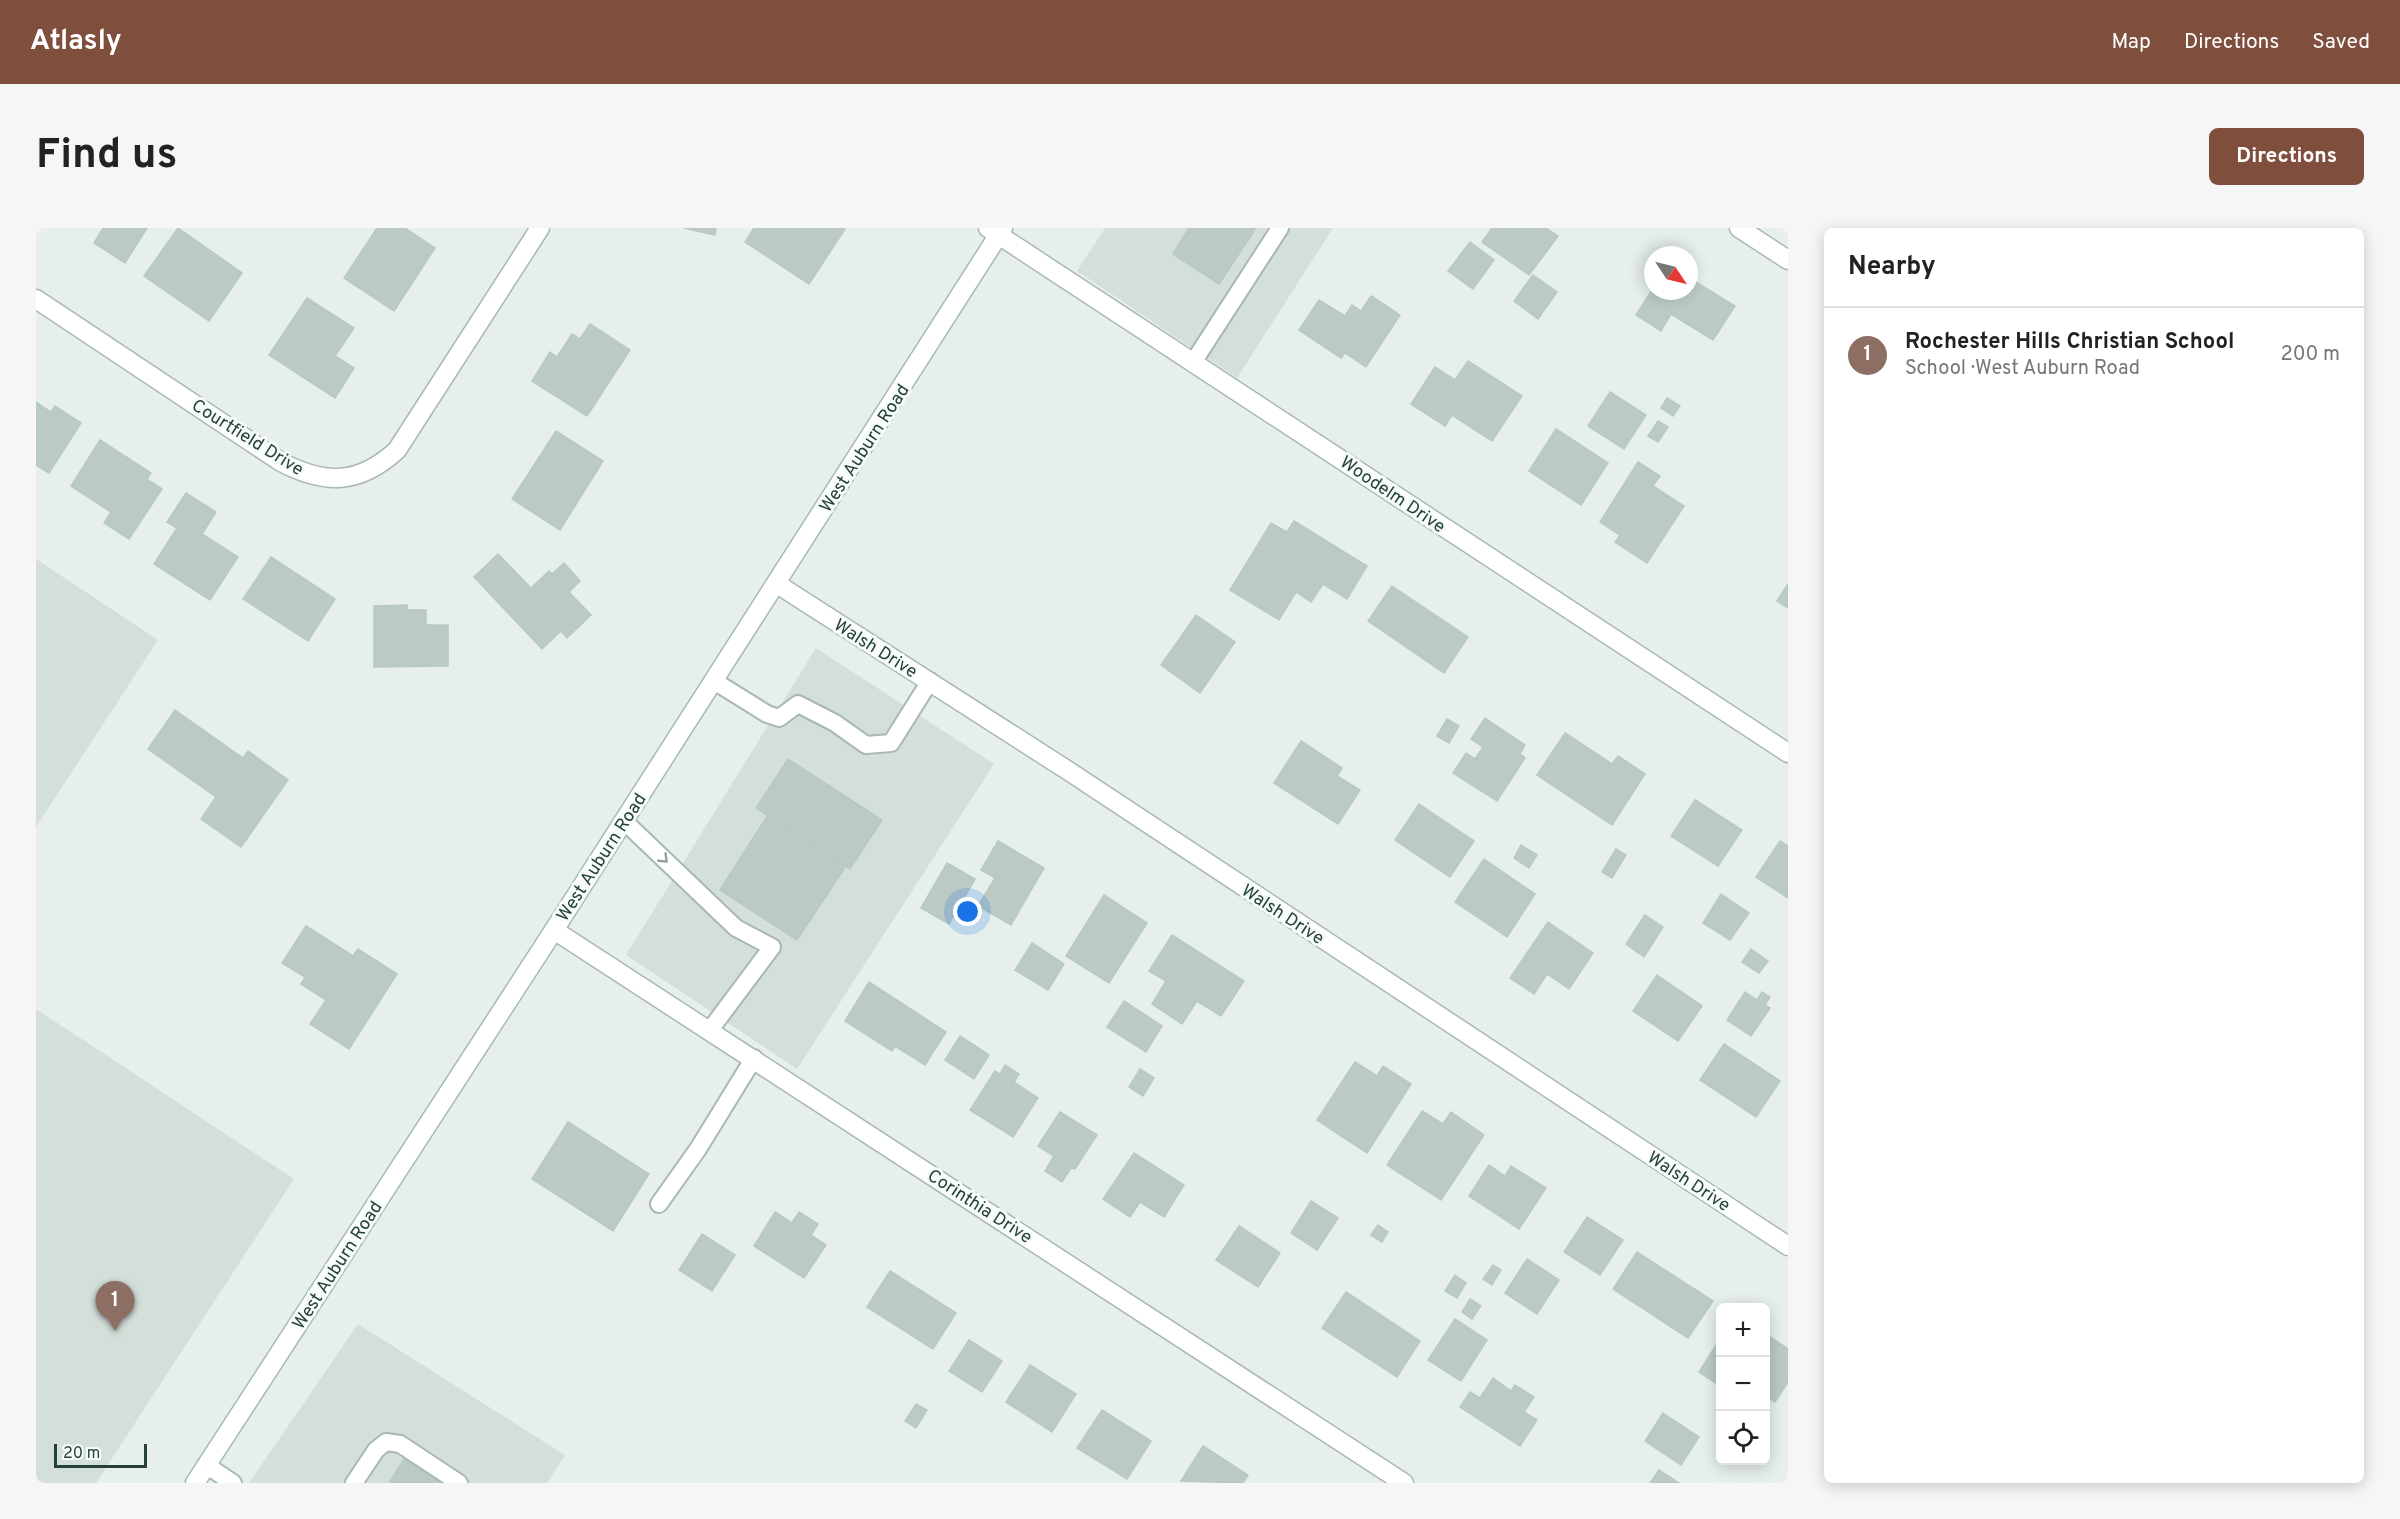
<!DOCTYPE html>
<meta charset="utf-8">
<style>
:root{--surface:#fff;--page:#f6f6f6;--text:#222;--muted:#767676;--line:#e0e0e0;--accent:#804e3d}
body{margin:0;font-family:Overpass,sans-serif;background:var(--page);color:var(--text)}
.controls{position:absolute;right:18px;bottom:18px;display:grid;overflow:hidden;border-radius:9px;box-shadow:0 3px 15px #0003}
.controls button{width:54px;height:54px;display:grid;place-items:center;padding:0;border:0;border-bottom:2px solid var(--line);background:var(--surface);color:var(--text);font:30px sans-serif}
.compass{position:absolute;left:1608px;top:18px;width:54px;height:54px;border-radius:50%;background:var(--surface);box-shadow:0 3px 15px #0003;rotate:125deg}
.scale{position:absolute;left:18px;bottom:15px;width:93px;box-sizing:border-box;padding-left:6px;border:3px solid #24423a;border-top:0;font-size:16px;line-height:21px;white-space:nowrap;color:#24423a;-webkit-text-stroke:4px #f7fbf9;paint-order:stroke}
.you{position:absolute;left:932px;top:684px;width:21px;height:21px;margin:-15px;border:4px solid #fff;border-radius:50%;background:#1a73e8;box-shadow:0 0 0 9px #1a73e833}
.badge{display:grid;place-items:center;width:39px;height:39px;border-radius:50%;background:var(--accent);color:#fff;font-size:20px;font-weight:700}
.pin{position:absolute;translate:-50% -50px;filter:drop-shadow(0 2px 3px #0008)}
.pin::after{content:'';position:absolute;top:32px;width:21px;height:18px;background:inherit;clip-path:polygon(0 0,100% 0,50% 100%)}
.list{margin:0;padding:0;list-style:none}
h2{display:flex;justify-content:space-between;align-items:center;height:78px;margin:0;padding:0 24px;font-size:26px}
h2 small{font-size:20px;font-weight:400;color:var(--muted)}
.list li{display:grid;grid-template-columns:39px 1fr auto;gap:18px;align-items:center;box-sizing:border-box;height:96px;padding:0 24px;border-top:2px solid var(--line)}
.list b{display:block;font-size:22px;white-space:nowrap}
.list p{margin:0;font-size:20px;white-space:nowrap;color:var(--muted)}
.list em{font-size:20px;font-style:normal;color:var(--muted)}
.icon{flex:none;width:33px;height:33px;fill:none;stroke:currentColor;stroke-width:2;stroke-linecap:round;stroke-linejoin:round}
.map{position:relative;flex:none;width:1752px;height:1255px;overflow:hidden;border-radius:9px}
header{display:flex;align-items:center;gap:36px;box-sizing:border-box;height:84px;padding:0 30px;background:var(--accent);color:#fff}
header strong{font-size:28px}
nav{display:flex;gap:33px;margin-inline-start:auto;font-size:21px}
.intro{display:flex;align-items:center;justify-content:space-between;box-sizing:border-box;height:144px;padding:0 36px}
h1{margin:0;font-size:42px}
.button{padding:15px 27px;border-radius:9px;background:var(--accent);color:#fff;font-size:21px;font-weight:700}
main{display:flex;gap:36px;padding:0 36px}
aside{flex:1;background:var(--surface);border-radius:9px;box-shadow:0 3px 15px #0003}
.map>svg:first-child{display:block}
.built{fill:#d4dfda}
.building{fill:#bbcac4;stroke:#b8c9c2;stroke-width:1.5}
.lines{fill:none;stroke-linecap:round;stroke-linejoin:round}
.service-casing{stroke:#a8b8b2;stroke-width:20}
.minor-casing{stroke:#a8b8b2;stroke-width:21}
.secondary-casing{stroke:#a4bbb3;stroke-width:21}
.service{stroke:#fff;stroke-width:16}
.minor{stroke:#fff;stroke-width:18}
.secondary{stroke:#fff;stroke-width:18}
.oneway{stroke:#92a09c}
.labels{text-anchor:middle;stroke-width:6;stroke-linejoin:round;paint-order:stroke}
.street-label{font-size:18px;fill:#24423a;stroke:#f7fbf9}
</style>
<header>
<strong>Atlasly</strong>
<nav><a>Map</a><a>Directions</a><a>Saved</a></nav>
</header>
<div class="intro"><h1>Find us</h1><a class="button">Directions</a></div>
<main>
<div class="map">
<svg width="1752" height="1255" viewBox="0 0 1752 1255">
<rect width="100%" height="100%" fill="#e6efeb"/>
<!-- built -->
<g class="built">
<polygon points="1069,0 1297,0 1201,150 1041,43"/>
<polygon points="0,331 122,412 0,599"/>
<polygon points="780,420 958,536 761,841 590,727"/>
<polygon points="0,781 258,951 60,1255 0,1255"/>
<polygon points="322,1096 529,1227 511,1255 213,1255"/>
</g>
<!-- building -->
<g class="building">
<polygon points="67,0 111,0 89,35 58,15"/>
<polygon points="142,0 206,45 173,93 108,48"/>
<polygon points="341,0 369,0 399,20 358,83 308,50"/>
<polygon points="648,0 680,0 679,7"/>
<polygon points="718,0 808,0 809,1 773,56 709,14"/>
<polygon points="1153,0 1220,0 1183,56 1137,26"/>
<polygon points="1456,0 1510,0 1522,8 1493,47 1446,14"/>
<polygon points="1434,14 1458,32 1437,61 1412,43"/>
<polygon points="1497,47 1521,64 1502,91 1478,73"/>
<polygon points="1653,50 1699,78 1677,112 1635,86 1625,103 1600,87 1617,60 1617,63 1653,63"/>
<polygon points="1335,68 1364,87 1330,139 1309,125 1305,130 1263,102 1283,72 1309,88 1316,77 1325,83"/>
<polygon points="271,70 318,100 299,128 318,140 299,170 233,127"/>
<polygon points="554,96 594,122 551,188 496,153 514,124 521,129 536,106 544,111"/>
<polygon points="1432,133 1486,168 1456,213 1416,187 1409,198 1375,176 1399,139 1419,152"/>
<polygon points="1574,164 1610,187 1588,221 1552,198"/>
<polygon points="1631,170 1644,178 1637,188 1625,180"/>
<polygon points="0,174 15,184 19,178 45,195 13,245 0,237"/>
<polygon points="1622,193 1632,199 1622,214 1612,208"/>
<polygon points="1520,201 1572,235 1545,277 1493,243"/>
<polygon points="520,203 567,233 524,302 476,271"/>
<polygon points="64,212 115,245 111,251 126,261 93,311 68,295 75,284 35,258"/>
<polygon points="1602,234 1624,248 1617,258 1648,278 1611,335 1579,314 1584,307 1564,294"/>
<polygon points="150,265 180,284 166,306 202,329 174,372 118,336 141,300 131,294"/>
<polygon points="1258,293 1331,338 1311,371 1287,356 1275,374 1260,364 1243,392 1194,362 1235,295 1251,304"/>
<polygon points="462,326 495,360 513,343 516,346 528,335 544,353 533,364 555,387 531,410 525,403 506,421 438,349"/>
<polygon points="235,329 299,371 272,413 207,371"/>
<polygon points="1752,356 1752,380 1741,373"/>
<polygon points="1356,358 1432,409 1408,445 1332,393"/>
<polygon points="371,377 371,382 390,382 390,397 412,397 412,438 338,439 338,378"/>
<polygon points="1160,387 1199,414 1164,465 1125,437"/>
<polygon points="139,482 207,530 212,523 252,552 205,619 165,591 180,569 112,521"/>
<polygon points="1449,490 1489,517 1484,526 1489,530 1461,573 1417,545 1430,525 1439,531 1447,519 1435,511"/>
<polygon points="1411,491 1423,498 1413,515 1401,508"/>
<polygon points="1529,505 1576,536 1582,528 1609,546 1576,597 1501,547"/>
<polygon points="1265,513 1306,540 1301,548 1324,562 1302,596 1238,555"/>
<polygon points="752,531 846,592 814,641 720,580"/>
<polygon points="1659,572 1706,602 1682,638 1635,608"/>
<polygon points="1383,576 1438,613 1414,649 1359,612"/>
<polygon points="732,587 810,638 761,712 684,662"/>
<polygon points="962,613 1008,640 975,697 942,678 959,650 945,642"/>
<polygon points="1744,613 1752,618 1752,670 1720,649"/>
<polygon points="1485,617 1501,627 1493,640 1478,630"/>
<polygon points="1580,621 1590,627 1576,650 1566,644"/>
<polygon points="1448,631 1499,666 1471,709 1419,674"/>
<polygon points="911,635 939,651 913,696 885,680"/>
<polygon points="1685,666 1713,685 1694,712 1667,695"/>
<polygon points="1068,667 1111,695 1073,755 1030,728"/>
<polygon points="1609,687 1627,699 1608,729 1590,716"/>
<polygon points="1512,694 1557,725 1533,761 1511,746 1498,766 1474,750"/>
<polygon points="270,698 317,728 322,721 361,746 313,821 274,796 290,772 265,756 269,749 246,735"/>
<polygon points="1136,707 1208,753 1185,788 1161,773 1146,796 1116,776 1130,753 1113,743"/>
<polygon points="996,715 1028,736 1012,762 979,742"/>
<polygon points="1715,721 1732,733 1723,745 1706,734"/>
<polygon points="1621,747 1666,778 1642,813 1597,783"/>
<polygon points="833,754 910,804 889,837 859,818 856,823 809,793"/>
<polygon points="1709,764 1721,772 1726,764 1734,769 1729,777 1734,780 1715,808 1691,792"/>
<polygon points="1088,773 1126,798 1110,824 1071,799"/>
<polygon points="924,808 953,827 938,851 909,832"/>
<polygon points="1688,816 1744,853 1720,889 1664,852"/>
<polygon points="1319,834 1341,848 1347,838 1375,856 1331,925 1281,892"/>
<polygon points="969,837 983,846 978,854 1002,870 977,909 934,882 959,843 964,846"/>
<polygon points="1104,841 1118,850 1107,868 1093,859"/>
<polygon points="1386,883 1407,896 1415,884 1448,907 1405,972 1351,937"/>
<polygon points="1024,884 1061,907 1039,941 1035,940 1026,954 1009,943 1018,928 1002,918"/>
<polygon points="532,894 613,946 577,1003 496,951"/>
<polygon points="1098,925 1148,957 1128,989 1104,974 1094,989 1067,971"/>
<polygon points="1453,937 1469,948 1475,938 1510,960 1483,1001 1433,968"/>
<polygon points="1275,973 1302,990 1281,1022 1255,1005"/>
<polygon points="739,984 756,995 763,984 782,996 775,1007 790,1017 768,1050 718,1018"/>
<polygon points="1551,989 1587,1012 1564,1047 1528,1024"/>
<polygon points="1342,997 1352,1004 1346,1014 1335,1007"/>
<polygon points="1203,998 1244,1025 1222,1059 1180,1032"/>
<polygon points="666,1006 699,1027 676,1063 643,1042"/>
<polygon points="1601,1024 1677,1073 1652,1110 1577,1061"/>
<polygon points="1491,1031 1523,1052 1501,1086 1469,1065"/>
<polygon points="1457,1037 1465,1042 1456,1057 1447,1051"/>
<polygon points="854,1043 920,1085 897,1121 831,1079"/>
<polygon points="1419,1047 1430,1055 1421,1070 1409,1063"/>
<polygon points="1310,1064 1384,1113 1361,1149 1286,1100"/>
<polygon points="1434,1071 1445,1078 1436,1091 1426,1084"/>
<polygon points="1419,1091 1451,1112 1425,1153 1392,1132"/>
<polygon points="1730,1106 1752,1121 1752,1154 1739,1174 1730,1168"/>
<polygon points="1684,1111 1684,1158 1663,1144"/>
<polygon points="933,1112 966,1133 946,1164 913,1143"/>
<polygon points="994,1137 1040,1166 1016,1204 970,1174"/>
<polygon points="1457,1150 1475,1163 1479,1157 1498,1169 1488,1184 1501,1192 1484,1218 1424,1179 1434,1164 1444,1170"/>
<polygon points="880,1176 891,1182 880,1200 869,1193"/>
<polygon points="1066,1182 1115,1213 1091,1251 1041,1220"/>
<polygon points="1627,1185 1663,1209 1645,1237 1609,1213"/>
<polygon points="1167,1218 1212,1247 1207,1255 1145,1253"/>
<polygon points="368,1231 405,1255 353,1255"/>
<polygon points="1623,1242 1643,1255 1614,1255"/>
</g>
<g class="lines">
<!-- service casing -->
<g class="service-casing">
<g id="service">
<polyline points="1158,133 1244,0"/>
<polyline points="678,453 731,486 743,490 762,476 799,495 830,517 855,515 894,453"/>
<polyline points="588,593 700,700 736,719 674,802"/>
<polyline points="623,976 662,921 718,830"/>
<polyline points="170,1237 197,1255"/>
<polyline points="318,1255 340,1222 350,1214 364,1216 423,1255"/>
</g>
</g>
<!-- minor casing -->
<g class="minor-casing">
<g id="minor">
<polyline points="952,0 1752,525"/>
<polyline points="1703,0 1752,32"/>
<path d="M 0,71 L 245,234 C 289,257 323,257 361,222 L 504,0"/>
<polyline points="741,356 1031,542 1752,1018"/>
<polyline points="518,702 1368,1255"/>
</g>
</g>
<!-- secondary casing -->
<g class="secondary-casing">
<polyline id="secondary" points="159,1255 518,702 967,0"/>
</g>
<!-- service -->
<use href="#service" class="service"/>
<!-- minor -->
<use href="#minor" class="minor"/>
<!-- secondary -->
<use href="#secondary" class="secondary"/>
</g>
<!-- one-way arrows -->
<defs><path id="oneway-chevron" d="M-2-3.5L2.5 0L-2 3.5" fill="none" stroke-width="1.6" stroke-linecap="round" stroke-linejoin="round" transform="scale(1.5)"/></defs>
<use class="oneway" href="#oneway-chevron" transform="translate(628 631) rotate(44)"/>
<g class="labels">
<!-- street labels -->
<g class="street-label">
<text transform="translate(212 209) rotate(32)" y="6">Courtfield Drive</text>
<text transform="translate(828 220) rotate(-57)" y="6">West Auburn Road</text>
<text transform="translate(1357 266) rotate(34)" y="6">Woodelm Drive</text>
<text transform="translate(840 420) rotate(32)" y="6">Walsh Drive</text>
<text transform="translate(565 629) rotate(-57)" y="6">West Auburn Road</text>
<text transform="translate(1247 686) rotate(33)" y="6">Walsh Drive</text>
<text transform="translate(1653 953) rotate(33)" y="6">Walsh Drive</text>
<text transform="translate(944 978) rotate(33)" y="6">Corinthia Drive</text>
<text transform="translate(301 1037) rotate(-57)" y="6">West Auburn Road</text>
</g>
</g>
</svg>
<div class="controls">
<button>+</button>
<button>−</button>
<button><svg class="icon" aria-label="locate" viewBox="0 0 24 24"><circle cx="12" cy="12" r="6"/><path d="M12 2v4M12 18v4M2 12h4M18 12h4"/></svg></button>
</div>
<svg class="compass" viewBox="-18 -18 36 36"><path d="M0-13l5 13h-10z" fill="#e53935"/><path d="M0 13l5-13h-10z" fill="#767676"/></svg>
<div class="scale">20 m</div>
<div class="you"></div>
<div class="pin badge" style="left:79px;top:1103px;background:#8d6e63">1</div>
</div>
<aside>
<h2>Nearby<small></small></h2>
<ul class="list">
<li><span class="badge" style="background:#8d6e63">1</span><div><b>Rochester Hills Christian School</b><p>School · West Auburn Road</p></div><em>200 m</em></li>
</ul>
</aside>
</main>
